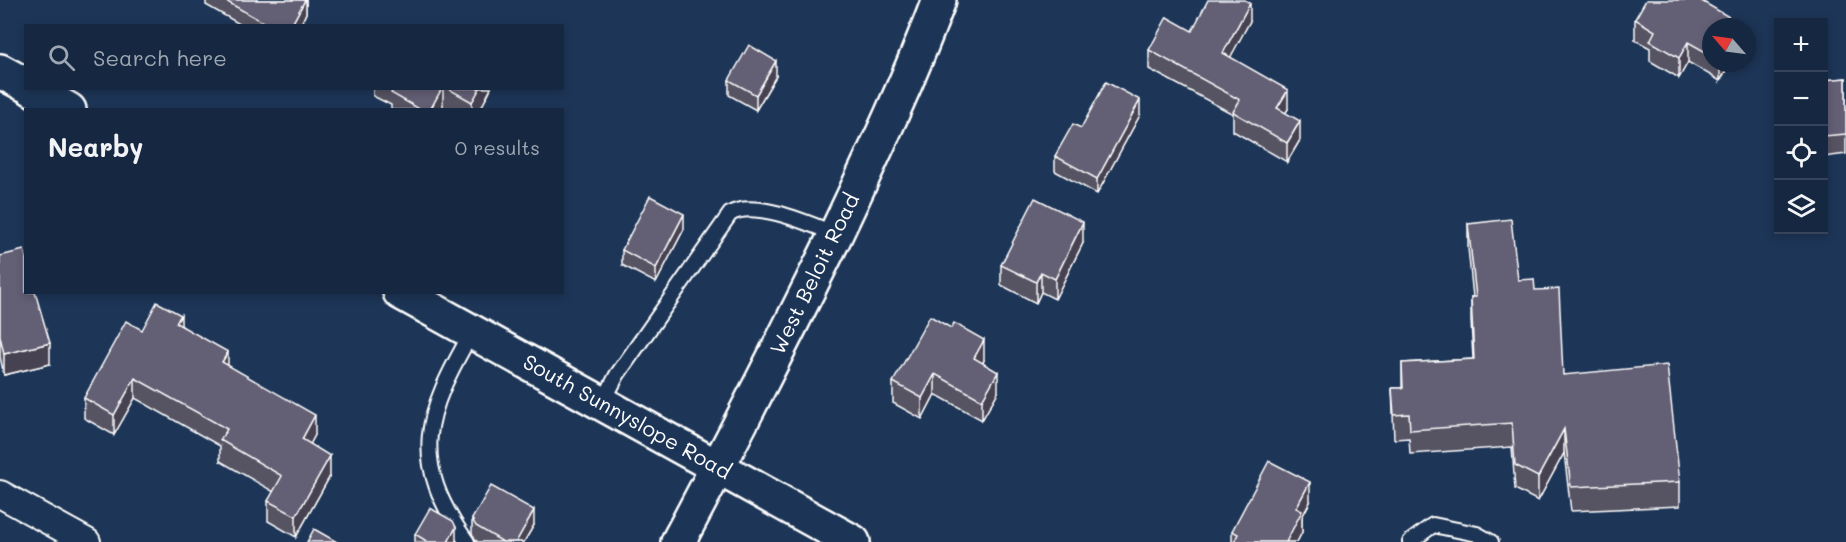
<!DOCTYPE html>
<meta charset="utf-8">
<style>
:root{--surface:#162841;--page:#23344c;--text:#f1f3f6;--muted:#9ea6b1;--line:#35445a}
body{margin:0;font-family:Mali,sans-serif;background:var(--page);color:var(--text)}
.controls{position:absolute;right:18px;top:18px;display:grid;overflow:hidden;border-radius:0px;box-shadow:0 3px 9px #0003}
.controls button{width:54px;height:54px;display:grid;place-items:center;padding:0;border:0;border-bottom:2px solid var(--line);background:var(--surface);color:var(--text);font:30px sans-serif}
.compass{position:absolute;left:1702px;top:18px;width:54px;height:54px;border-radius:50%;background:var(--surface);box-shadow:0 3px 9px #0003;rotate:298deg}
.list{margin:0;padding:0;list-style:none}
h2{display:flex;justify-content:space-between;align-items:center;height:78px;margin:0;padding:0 24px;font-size:26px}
h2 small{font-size:20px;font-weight:400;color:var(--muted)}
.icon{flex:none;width:33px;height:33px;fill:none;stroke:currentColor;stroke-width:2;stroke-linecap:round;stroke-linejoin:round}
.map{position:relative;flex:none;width:1846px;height:542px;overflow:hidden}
.search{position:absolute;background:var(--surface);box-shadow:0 3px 9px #0003;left:24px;top:24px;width:540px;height:66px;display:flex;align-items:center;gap:15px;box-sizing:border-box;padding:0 21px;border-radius:0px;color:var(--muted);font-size:22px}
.panel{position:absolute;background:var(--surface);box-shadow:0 3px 9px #0003;left:24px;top:108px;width:540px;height:186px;border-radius:0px}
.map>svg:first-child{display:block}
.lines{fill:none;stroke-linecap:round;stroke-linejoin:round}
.lane-casing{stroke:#fff;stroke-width:18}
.street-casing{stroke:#fff;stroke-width:30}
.secondary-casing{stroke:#fff;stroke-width:38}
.lane{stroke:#1d3557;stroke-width:14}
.street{stroke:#1d3557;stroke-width:26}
.secondary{stroke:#1d3557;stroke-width:33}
.wall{fill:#565264;stroke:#fff;stroke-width:1.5}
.shaded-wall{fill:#464251;stroke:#fff;stroke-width:1.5}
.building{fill:#645f74;stroke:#fff;stroke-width:1.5}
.labels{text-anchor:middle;stroke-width:5;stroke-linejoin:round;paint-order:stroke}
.street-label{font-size:21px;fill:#fff;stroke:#1d3557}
</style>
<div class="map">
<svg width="1846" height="542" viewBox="0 0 1846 542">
<rect width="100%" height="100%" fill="#1d3557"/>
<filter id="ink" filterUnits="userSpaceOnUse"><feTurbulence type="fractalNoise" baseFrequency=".0167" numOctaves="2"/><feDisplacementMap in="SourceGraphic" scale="12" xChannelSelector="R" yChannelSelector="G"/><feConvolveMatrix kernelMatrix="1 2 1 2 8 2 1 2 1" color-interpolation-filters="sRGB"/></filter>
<g filter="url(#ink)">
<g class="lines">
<!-- lane casing -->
<g class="lane-casing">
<g id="lane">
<path d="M 602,404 L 617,375 L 730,214 C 754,199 810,224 835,234"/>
<path d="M 467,542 C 408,459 425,414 472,332"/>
<polyline points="1410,542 1433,525 1477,534 1491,542"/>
</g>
</g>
<!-- street casing -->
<g class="street-casing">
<polyline id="street" points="0,494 87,542"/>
</g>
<!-- secondary casing -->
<g class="secondary-casing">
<g id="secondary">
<polyline points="0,71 26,85"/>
<polyline points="31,88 69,110"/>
<polyline points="400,292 853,542"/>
<path d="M 678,542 C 731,443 782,343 832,242 C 870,162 908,83 939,0"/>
</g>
</g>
<!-- lane -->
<use href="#lane" class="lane"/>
<!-- street -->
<use href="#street" class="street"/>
<!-- secondary -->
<use href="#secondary" class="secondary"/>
</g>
<!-- wall -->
<g class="wall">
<polygon points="206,0 306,0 306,13 300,26 243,26 206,5"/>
<polygon points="1635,19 1741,27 1711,27 1711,63 1730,63 1720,81 1688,62 1679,78 1650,61 1650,48 1635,40"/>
<polygon points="1250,21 1230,57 1288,109 1285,113 1300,140 1287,162 1233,131 1233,114 1149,69 1149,50 1192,31"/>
<polygon points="776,76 756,110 729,95 729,80"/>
<polygon points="1846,78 1846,154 1824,157 1824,80"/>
<polygon points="373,88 491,88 480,110 448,110 443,107 442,110 391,110 391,105 373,96"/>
<polygon points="1140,115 1097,194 1055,171 1055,156 1081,128"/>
<polygon points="1468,224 1518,280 1535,290 1563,375 1680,482 1680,506 1571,511 1564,453 1538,501 1515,489 1512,447 1410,454 1409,438 1394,439 1392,388 1402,388 1402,363 1473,359 1471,321 1471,297 1473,297 1468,248"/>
<polygon points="684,229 656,283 622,265 622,250"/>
<polygon points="1083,243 1055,299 1041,292 1036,303 1001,285 1001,265"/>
<polygon points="0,256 50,364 4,375 0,357"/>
<polygon points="181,325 228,366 315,435 310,444 330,476 296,537 268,521 268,501 274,492 220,461 220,446 135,398 114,435 84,418 84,398 142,330"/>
<polygon points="984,360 983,363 998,392 982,420 935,394 922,419 893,403 893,382"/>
<polygon points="1310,502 1302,517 1302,532 1297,542 1232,542 1232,531"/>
<polygon points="472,519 534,525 524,542 477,542 472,534"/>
<polygon points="415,534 456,542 415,542"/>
</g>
<!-- shaded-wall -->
<g class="shaded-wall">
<polygon points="305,0 306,0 306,13 300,26 291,26"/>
<polygon points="1250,3 1250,21 1223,71 1223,53"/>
<polygon points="1688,42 1688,62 1679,78 1679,58"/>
<polygon points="776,61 776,76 756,110 756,95"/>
<polygon points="1720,63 1730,63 1720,81"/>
<polygon points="442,88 443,88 443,107 442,110 430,110"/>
<polygon points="480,88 491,88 480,110 472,110 472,102"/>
<polygon points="1288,90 1288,109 1277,127 1277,108"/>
<polygon points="1140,100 1140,115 1097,194 1097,179"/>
<polygon points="1300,121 1300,140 1287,162 1287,143"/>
<polygon points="684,214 684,229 656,283 656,268"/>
<polygon points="1083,222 1083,243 1055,299 1055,279"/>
<polygon points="1041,272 1041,292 1036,303 1036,282"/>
<polygon points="181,315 181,335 176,323"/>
<polygon points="984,340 984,360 974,379 974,358"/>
<polygon points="50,343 50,364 4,375 4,354"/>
<polygon points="228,352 228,372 222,362"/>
<polygon points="998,372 998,392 982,420 982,400"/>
<polygon points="935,374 935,394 922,419 922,398"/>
<polygon points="135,378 135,398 114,435 114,415"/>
<polygon points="315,415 315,435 302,460 302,439"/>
<polygon points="1564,429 1564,453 1538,501 1538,477"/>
<polygon points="330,456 330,476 296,537 296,516"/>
<polygon points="1310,482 1310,502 1302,517 1302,532 1297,542 1286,542 1296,508"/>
<polygon points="534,510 534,525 524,542 516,542"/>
<polygon points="456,527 456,542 448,542"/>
</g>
<!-- building -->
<g class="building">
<polygon points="224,0 305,0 291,26 270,26"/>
<polygon points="1208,0 1245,0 1250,3 1223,53 1288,90 1277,108 1300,121 1287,143 1233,112 1240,100 1149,50 1167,17 1192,31"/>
<polygon points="1646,0 1700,0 1741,24 1739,27 1711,27 1711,55 1688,42 1679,58 1650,41 1655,31 1635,19"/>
<polygon points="749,45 776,61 756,95 729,80"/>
<polygon points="1846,78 1846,134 1824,136 1824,80"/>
<polygon points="1106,82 1140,100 1097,179 1055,156 1073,124 1081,128"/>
<polygon points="394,88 442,88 430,110 421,110 391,93"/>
<polygon points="447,88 480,88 472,102"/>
<polygon points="650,196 684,214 656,268 622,250"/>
<polygon points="1035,198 1083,222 1055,279 1041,272 1036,282 1001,265"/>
<polygon points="1511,219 1518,280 1534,279 1535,290 1559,289 1563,375 1667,365 1680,482 1571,487 1564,429 1538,477 1515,465 1512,423 1410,430 1409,414 1394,415 1392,388 1403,388 1402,363 1474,359 1471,297 1476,297 1468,224"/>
<polygon points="24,250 26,257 26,292 35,292 50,343 4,354 0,336 0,256"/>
<polygon points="157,302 181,315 176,323 228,352 222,362 315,415 302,439 330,456 296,516 268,501 282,476 220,440 227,429 135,378 114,415 84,398 126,321 142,330"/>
<polygon points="930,316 951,328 954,323 984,340 974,358 998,372 982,400 935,374 922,398 893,382"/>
<polygon points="1269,461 1310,482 1296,508 1302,511 1286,542 1234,542 1238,534 1232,531"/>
<polygon points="491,486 534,510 516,542 503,542 476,526 472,519"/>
<polygon points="430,508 453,521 456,527 448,542 428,542 415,534"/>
<polygon points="314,529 337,542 307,542"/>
</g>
</g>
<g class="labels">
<!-- street labels -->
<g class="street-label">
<text transform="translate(815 274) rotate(-64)" y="7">West Beloit Road</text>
<text transform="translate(627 417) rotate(29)" y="7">South Sunnyslope Road</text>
</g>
</g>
</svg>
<div class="controls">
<button>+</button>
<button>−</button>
<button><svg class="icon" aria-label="locate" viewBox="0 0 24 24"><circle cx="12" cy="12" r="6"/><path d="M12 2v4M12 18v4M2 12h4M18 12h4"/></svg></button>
<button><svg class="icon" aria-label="layers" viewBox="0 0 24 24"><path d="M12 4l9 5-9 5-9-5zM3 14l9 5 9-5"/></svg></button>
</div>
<svg class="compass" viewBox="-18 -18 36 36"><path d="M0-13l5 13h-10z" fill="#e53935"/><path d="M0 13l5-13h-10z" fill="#9ea6b1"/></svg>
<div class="search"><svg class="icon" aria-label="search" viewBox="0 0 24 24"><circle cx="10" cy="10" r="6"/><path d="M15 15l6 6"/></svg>Search here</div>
<section class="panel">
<h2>Nearby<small>0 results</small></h2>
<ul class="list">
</ul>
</section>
</div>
